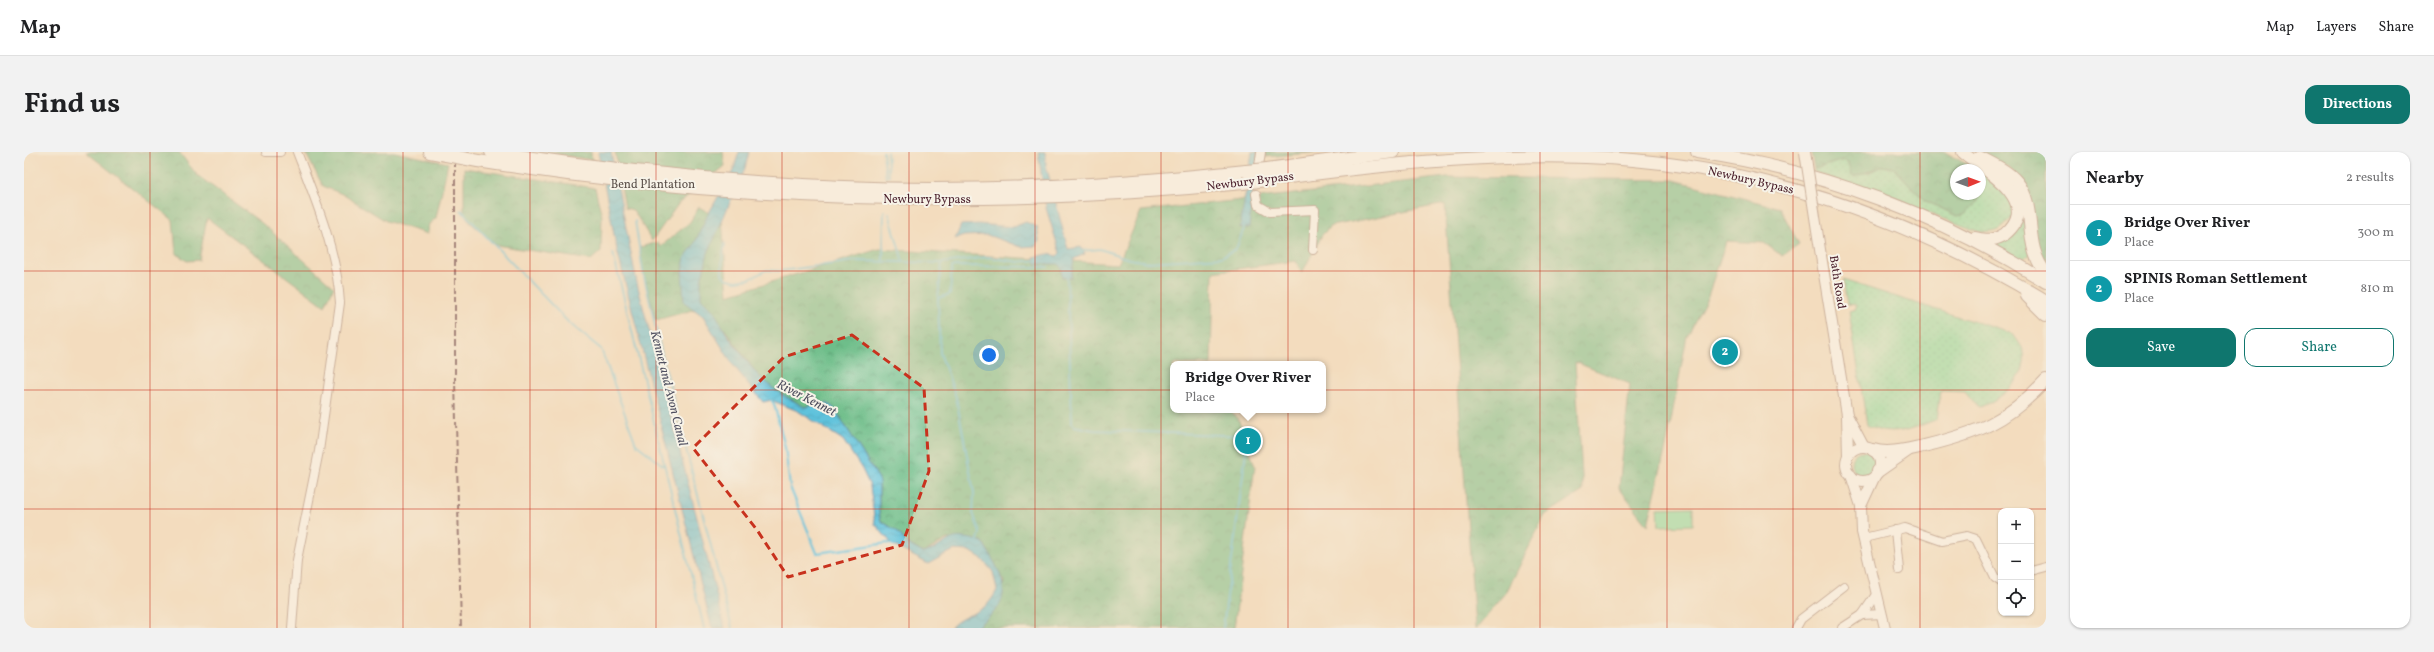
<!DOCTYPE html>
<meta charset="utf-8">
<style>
:root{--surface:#fff;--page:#f2f2f2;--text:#202124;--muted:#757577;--line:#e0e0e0;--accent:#0f766e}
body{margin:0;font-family:Vollkorn,serif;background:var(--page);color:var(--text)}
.controls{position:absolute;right:12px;bottom:12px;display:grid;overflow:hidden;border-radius:8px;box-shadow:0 1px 3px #0004}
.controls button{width:36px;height:36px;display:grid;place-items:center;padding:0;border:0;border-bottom:1px solid var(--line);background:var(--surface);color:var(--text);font:20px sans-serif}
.compass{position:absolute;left:1926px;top:12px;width:36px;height:36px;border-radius:50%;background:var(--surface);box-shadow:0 1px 3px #0004;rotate:89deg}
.you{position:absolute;left:965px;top:203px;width:14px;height:14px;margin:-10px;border:3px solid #fff;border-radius:50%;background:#1a73e8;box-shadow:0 0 0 6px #1a73e833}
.badge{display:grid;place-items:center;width:26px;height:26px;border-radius:50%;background:var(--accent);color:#fff;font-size:13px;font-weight:700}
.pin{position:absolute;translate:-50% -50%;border:2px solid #fff;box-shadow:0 1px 4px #0006}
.popup{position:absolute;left:1146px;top:209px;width:156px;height:52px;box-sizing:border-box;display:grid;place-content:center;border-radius:8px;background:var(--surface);filter:drop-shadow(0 1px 3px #0005);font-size:13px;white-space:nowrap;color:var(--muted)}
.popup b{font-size:15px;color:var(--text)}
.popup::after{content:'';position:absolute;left:50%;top:100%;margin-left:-8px;border:8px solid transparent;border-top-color:var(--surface)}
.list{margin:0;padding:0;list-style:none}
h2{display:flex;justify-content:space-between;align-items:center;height:52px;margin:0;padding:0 16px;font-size:17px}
h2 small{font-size:13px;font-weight:400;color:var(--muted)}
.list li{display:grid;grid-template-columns:26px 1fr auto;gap:12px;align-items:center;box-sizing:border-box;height:56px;padding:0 16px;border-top:1px solid var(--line)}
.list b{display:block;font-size:15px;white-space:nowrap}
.list p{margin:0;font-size:13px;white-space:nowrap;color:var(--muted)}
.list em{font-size:13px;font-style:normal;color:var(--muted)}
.actions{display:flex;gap:8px;padding:12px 16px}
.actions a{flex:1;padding:9px 0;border:1px solid var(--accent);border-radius:12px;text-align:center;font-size:14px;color:var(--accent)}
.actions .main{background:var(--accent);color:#fff}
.icon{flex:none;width:22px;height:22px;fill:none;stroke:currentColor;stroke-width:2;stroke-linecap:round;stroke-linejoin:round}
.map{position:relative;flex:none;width:2022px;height:476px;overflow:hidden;border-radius:12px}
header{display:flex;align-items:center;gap:24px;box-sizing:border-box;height:56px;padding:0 20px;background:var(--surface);border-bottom:1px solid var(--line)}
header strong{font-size:19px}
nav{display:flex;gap:22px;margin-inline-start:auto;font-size:14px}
.intro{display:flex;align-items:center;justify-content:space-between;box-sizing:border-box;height:96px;padding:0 24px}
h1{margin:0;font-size:28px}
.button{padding:10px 18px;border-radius:12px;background:var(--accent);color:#fff;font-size:14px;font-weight:700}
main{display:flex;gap:24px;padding:0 24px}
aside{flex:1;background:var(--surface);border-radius:12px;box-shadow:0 1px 3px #0004}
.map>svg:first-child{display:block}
.grass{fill:url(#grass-dots);stroke:#698068}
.forest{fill:url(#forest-crowns);stroke:#5c6e5a}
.garden{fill:#88e0a4;stroke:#698068}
.water{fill:url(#water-waves);stroke:#547084}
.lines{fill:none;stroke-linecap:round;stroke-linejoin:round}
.stream{stroke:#5ec2dc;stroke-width:2}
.minor-casing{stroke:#9e7e74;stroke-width:10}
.major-casing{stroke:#9e7e74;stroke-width:12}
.highway-casing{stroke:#9e7e74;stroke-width:14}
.minor{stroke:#fff;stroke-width:8}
.major{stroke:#fff;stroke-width:10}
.highway{stroke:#fff;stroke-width:12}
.rail{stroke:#4a1f2b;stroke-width:2;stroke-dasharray:6 3;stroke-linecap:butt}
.major-bridge-casing{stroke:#9e7e74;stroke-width:12;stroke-linecap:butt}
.highway-bridge-casing{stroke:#9e7e74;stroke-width:14;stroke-linecap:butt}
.major-bridge{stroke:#fff;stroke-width:10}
.highway-bridge{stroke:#fff;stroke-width:12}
.marked{fill:none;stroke:#c8321e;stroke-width:3;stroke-dasharray:8 5;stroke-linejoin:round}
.grid{fill:none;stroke:#c8321e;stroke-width:1;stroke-opacity:0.55}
.labels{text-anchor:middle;stroke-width:4;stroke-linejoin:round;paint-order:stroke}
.street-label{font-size:12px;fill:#4a1f2b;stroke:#f7f3e8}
.park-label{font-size:12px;fill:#5a4f49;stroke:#f7f3e8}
.water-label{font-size:13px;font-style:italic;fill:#505060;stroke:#f7f3e8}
</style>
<header>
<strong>Map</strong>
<nav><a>Map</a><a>Layers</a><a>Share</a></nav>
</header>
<div class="intro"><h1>Find us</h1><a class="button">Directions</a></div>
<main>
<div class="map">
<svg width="2022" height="476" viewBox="0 0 2022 476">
<defs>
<pattern id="grass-dots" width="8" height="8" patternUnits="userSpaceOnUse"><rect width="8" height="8" fill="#88e0a4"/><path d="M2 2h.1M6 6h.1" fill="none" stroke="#77c08d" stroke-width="1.8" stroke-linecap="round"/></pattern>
<pattern id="forest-crowns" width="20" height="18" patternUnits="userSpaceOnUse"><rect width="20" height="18" fill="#6ebe8a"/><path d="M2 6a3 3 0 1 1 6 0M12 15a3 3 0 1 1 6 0" fill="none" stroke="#5c9a71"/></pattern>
<pattern id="water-waves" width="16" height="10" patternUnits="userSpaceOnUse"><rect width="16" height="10" fill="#5ec2dc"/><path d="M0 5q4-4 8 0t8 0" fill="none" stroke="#53a6bd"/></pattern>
</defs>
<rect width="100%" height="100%" fill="#f7f3e8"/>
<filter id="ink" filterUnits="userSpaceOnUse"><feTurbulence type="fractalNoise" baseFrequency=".025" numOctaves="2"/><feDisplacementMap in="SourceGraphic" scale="8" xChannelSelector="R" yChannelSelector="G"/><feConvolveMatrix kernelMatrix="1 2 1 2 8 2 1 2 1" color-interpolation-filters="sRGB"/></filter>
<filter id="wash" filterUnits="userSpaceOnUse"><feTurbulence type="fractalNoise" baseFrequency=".012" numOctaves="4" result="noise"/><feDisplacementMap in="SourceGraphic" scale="16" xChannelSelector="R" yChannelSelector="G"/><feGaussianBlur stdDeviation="0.9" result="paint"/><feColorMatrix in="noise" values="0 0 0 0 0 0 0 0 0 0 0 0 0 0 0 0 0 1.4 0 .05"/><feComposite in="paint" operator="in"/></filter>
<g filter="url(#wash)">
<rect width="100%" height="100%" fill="#f3dcbe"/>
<!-- grass -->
<g class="grass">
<path d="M 1819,8 L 1824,10 L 1825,16 L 1843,21 L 1859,14 L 1870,16 L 1900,48 L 1933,64 L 1953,50 L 1958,37 L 1956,20 C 1977,34 1986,37 1989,64 C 1979,77 1974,82 1956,80 L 1790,20 L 1790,17 Z"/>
<polygon points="1996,43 2006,103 1997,108 1969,93 1982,85"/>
<path d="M 1819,128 L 1989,182 C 1992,187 1999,195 2000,201 C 2004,227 1977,247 1956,255 L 1949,250 L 1941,240 L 1917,239 L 1913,267 C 1889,277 1866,287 1843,273 L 1825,159 L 1832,157 L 1832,153 L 1823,152 Z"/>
<circle cx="1839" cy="311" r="12"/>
</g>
<!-- forest -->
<g class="forest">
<polygon points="62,0 155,0 173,23 239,72 310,135 301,154 183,66 175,108 163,109 152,102 149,68"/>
<polygon points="281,0 370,0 424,11 412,66 405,72 403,82 362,69 318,42 299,34"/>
<polygon points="517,0 567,0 568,8"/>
<polygon points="591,0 699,0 701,14 655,51 628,89 609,58 601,56"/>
<polygon points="1242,0 1298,0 1241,5"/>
<polygon points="1787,0 1921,0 1953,18 1932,18 1932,42 1956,42 1956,23 1958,37 1953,50 1940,63 1933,64 1900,48 1870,16 1859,14 1830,25 1827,23 1824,10 1819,8 1790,17"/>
<polygon points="1955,0 2022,0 2022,111 2014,105 2001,32 1985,16"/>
<polygon points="440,16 571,36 578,64 577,99 567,108 472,93 446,70 440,61"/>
<polygon points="1423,25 1650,28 1756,56 1775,92 1758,104 1740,91 1702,89 1684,144 1663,184 1643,290 1624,373 1595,336 1606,232 1551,210 1559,339 1521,363 1482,441 1453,476 1451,476 1421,52 1307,74 1298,83 1278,121 1272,109 1189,120 1187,212 1149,212 1149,258 1205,258 1214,266 1231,314 1210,476 952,476 971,459 980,430 959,390 923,387 899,401 883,391 873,379 857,369 855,361 855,327 810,256 793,253 780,255 751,238 733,222 684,154 632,168 619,120 616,95 634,90 636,95 666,70 675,55 698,68 704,143 855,97 1094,112 1117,59"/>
</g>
<!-- garden -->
<polygon class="garden" points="1669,355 1669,373 1635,374 1634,356"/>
<!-- water -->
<g class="water">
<polygon points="574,0 587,0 613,131 701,476 688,476 593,98"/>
<path d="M 715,0 L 725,0 L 721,16 L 684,101 L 677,129 L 677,146 L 690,159 L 702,181 L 733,222 L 751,238 L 780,255 L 803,251 L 810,256 L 855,327 L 855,361 L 857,369 L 873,379 L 883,391 L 899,401 C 929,392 920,378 959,390 C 970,411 991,437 971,459 C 965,466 957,470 952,476 L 926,476 C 943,458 959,466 973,438 L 969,420 L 957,406 L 946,399 L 930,398 L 904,412 L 869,393 L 851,372 L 846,334 L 838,317 L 819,288 L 774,259 L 747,248 L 739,250 L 709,213 L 679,164 L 660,150 L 658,120 L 661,105 L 670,93 L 683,64 L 709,19 Z"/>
<polygon points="1014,0 1021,0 1022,13 1044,97 1057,95 1061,102 1050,107 1047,126 1038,126 1037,116 1034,112 1012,112 1010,105 1024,102 1033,104 1036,101 1022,56"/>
<polygon points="1228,0 1234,0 1225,76 1216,76"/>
<polygon points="1002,70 1013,75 1015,89 1012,94 997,95 963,83 940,84 931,87 937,73 954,72 989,75"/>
</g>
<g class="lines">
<!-- stream -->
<g class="stream">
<polyline points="859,0 862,25"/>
<polyline points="863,0 865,25"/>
<polyline points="437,58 545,171 577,197 612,292 640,314"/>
<polyline points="865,61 879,110"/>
<polyline points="611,69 619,120 638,203 708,476"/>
<polyline points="701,92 698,107 698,122 701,126 712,129 726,127 742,118 756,119 830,109 918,111 964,105 994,110 1013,108"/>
<polyline points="1058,99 1076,97 1105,107 1124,110 1197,105 1212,97 1221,74"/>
<polyline points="589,101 680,476"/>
<polyline points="859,108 860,59"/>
<polyline points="918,111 914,146 916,201 932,245 950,341 949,361 956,381 953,391"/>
<polyline points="1043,124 1048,271 1050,274 1070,278 1224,284 1199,476"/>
<polyline points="914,146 926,142 928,115 932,114 1024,115"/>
<polyline points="746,246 750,252 761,295 766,335 793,401 864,391 870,393"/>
</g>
</g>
</g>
<g filter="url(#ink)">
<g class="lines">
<!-- minor casing -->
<g class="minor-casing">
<g id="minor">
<polyline points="242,0 256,0"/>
<polyline points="1234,21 1237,0"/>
<polyline points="1232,42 1234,53 1246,60 1291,58 1289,98"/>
<polyline points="1871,378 1875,418"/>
<polyline points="1840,386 1881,376 1918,389 1943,384 1952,387 1971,426 1977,430"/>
<polyline points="2007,419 2022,415"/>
<polyline points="1838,463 1858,462"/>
<path d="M 268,476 L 273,408 L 295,299 L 316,151 C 313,99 292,49 273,0"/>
<polyline points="1772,476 1777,467 1820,434"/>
<polyline points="1818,476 1838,463 1853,441"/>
</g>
</g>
<!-- major casing -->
<g class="major-casing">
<g id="major">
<polyline points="1797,104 1823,263 1824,304"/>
<polyline points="1823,263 1840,295"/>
<circle cx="1839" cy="312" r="17"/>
<polyline points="1827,323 1837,354 1838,380 1861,476"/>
<polyline points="1837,354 1851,324"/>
</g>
</g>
<!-- highway casing -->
<g class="highway-casing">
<g id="highway">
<polyline points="406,0 422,3"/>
<path d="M 467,0 C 584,18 701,30 819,35 C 953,41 1089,33 1222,19"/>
<path d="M 1673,0 C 1796,18 1917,63 2022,130"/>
<path d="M 1939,0 C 1960,18 2020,49 1981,82 C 1973,88 1961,89 1951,86"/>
<path d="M 1955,5 C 1967,11 1984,19 1993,30 C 2014,56 1998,93 2022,121"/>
<path d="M 454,9 C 708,50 963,57 1219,31"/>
<polyline points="1243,17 1369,0"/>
<path d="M 1242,28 C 1348,14 1455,1 1562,5 C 1727,11 1882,64 2022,149"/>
<polyline points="2003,144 2022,163"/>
<path d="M 1849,298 C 1865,303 1885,297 1900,294 C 1954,281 1983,270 2022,228"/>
<polyline points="1854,319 1884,298"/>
</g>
</g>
<!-- minor -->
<use href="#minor" class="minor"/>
<!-- major -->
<use href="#major" class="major"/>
<!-- highway -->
<use href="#highway" class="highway"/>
<!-- rail -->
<polyline class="rail" points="431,0 431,228 437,476"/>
<!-- major-bridge casing -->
<g class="major-bridge-casing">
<polyline id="major-bridge" points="1781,0 1797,104"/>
</g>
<!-- highway-bridge casing -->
<g class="highway-bridge-casing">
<g id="highway-bridge">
<polyline points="422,3 454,9"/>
<polyline points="1222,19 1243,17"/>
<polyline points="1219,31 1242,28"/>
</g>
</g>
<!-- major-bridge -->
<use href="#major-bridge" class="major-bridge"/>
<!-- highway-bridge -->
<use href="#highway-bridge" class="highway-bridge"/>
</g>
</g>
<!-- marked area -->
<path d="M0 0H2022V476H0ZM 828,183 L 900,236 L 905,319 L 878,393 L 764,425 L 733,378 L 669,296 L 760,205 Z" fill="#f3dcbe" fill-opacity=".55" fill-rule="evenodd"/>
<path class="marked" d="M 828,183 L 900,236 L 905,319 L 878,393 L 764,425 L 733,378 L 669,296 L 760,205 Z"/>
<!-- grid -->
<path class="grid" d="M 126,0 L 126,476M 253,0 L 253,476M 379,0 L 379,476M 506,0 L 506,476M 632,0 L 632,476M 758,0 L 758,476M 885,0 L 885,476M 1011,0 L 1011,476M 1137,0 L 1137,476M 1264,0 L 1264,476M 1390,0 L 1390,476M 1516,0 L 1516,476M 1643,0 L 1643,476M 1769,0 L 1769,476M 1896,0 L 1896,476M 0,119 L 2022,119M 0,238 L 2022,238M 0,357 L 2022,357"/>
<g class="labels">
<!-- street labels -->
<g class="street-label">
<text transform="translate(1727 28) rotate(13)" y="4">Newbury Bypass</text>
<text transform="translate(1226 29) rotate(-7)" y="4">Newbury Bypass</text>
<text x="903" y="51">Newbury Bypass</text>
<text transform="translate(1814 130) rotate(81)" y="4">Bath Road</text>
</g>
<!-- park labels -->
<g class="park-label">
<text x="629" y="36">Bend Plantation</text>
</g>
<!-- water labels -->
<g class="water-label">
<text transform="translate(646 236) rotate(76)" y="5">Kennet and Avon Canal</text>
<text transform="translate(783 245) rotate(27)" y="5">River Kennet</text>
</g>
</g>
</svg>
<div class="controls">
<button>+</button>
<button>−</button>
<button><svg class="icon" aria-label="locate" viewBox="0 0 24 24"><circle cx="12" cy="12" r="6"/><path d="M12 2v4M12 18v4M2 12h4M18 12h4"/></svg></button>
</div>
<svg class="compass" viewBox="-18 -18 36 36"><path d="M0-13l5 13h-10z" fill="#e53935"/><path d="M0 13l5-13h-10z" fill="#757577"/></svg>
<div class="you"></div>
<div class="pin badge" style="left:1224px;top:289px;background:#0f9aa8">1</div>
<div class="popup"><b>Bridge Over River</b>Place</div>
<div class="pin badge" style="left:1701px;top:200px;background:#0f9aa8">2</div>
</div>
<aside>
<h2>Nearby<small>2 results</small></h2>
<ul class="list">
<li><span class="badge" style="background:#0f9aa8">1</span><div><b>Bridge Over River</b><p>Place</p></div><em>300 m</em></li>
<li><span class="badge" style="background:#0f9aa8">2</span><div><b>SPINIS Roman Settlement</b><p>Place</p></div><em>810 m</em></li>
</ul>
<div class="actions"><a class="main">Save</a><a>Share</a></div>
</aside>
</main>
